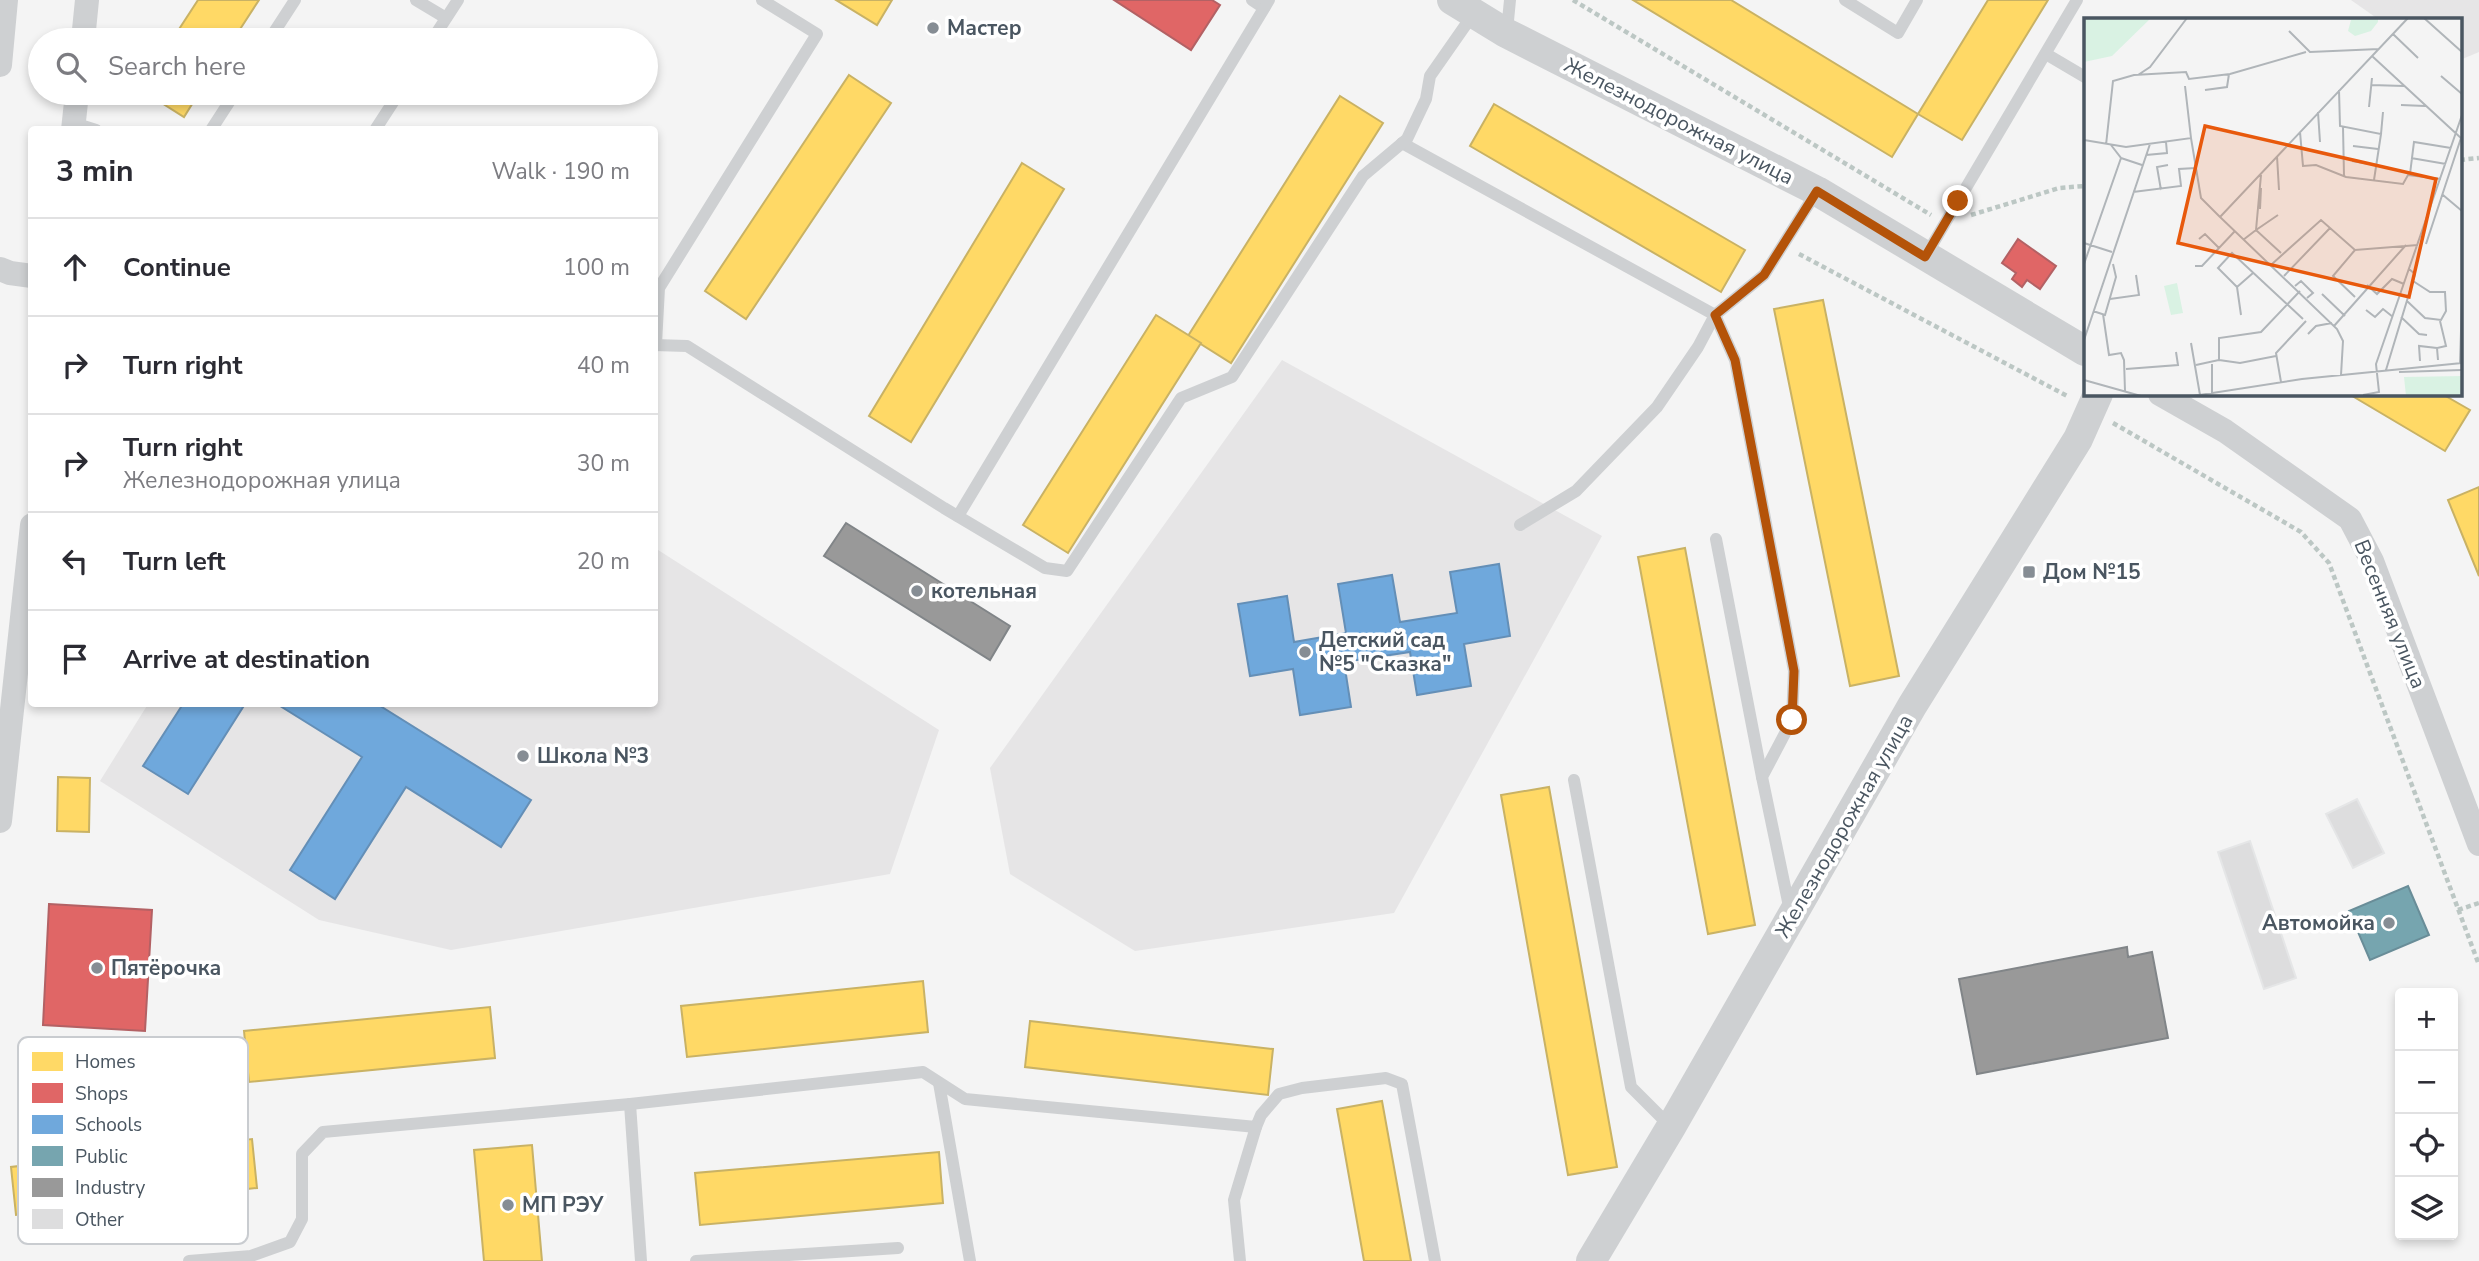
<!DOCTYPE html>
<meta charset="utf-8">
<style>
:root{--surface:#fff;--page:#f7f7f7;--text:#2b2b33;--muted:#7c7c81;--line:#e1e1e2}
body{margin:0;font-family:"Nunito Sans",sans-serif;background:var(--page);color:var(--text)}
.controls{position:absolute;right:21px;bottom:21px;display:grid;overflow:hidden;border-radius:7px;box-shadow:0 4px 10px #0003}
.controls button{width:63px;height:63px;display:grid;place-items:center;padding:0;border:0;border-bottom:2px solid var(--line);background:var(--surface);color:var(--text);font:35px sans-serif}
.stop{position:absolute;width:21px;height:21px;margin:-16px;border:5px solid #b45309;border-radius:50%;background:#fff}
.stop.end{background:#b45309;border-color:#fff;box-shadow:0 2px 7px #0008}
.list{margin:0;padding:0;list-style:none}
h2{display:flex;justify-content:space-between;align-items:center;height:91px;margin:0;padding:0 28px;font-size:30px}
h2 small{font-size:23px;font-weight:400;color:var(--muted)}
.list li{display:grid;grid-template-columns:46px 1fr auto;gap:21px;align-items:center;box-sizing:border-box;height:98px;padding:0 28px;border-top:2px solid var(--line)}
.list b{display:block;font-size:26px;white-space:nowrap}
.list p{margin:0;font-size:23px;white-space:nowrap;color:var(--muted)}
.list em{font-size:23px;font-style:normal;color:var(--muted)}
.icon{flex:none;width:38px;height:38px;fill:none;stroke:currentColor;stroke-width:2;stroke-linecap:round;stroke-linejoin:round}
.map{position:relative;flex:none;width:2479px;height:1261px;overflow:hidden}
.search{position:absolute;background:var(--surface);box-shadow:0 4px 10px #0003;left:28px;top:28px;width:630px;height:77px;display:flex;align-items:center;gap:18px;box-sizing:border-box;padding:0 24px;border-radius:38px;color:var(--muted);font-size:26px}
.panel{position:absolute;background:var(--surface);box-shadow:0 4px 10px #0003;left:28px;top:126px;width:630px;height:581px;border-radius:7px}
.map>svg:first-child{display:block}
.education{fill:#e6e5e6}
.homes{fill:#ffd966;stroke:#c9b264;stroke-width:2}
.shops{fill:#e06666;stroke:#b36164;stroke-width:2}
.schools{fill:#6fa8dc;stroke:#648fb7;stroke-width:2}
.public{fill:#76a5af;stroke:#698d98;stroke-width:2}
.industry{fill:#999;stroke:#818588;stroke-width:2}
.building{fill:#ddddde;stroke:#e5e6e7;stroke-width:2}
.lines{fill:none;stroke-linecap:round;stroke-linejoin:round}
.path{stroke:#bcc7c4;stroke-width:4.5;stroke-dasharray:5 3.5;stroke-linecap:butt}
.service{stroke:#ced0d2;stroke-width:12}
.minor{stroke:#ced0d2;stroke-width:24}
.tertiary{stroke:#ced0d2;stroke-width:30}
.route{stroke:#b45309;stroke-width:9}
.poi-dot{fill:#868d94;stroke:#fff;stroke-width:2.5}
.labels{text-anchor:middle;stroke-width:7;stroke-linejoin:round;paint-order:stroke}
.poi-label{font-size:21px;font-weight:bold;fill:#4a5661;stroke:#fff;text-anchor:start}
.street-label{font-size:21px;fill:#4a5661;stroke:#fff}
.inset-road{fill:none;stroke:#b0b5b9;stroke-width:2}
.view{fill:#e8590c;fill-opacity:0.15;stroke:#e8590c;stroke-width:3.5}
.inset-edge{fill:none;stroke:#4a5661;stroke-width:3.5}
.key{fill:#fff;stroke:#c9ccd0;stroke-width:2}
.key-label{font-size:19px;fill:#4a5661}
</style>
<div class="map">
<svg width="2479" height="1261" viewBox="0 0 2479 1261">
<rect width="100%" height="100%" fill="#f4f4f4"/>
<!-- education -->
<g class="education">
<polygon points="2351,0 2479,0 2479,52 2460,60 2460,19 2378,19"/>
<polygon points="1282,360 1602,536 1394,913 1135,951 1010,874 990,768"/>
<polygon points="655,548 939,730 890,874 451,950 319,920 100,781 148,704 654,704"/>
</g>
<!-- homes -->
<g class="homes">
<polygon points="198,0 259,0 233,40 172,40"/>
<polygon points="836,0 892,0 877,25"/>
<polygon points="1633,0 1731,0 1918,114 1892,157"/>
<polygon points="1988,0 2048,0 1962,140 1918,114"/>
<polygon points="849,75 891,103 746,319 705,291"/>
<polygon points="146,93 199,93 184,117"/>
<polygon points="1340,96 1383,123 1231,363 1188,336"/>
<polygon points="1494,104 1745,250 1721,292 1470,146"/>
<polygon points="1022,163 1064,189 911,442 869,416"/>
<polygon points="1823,300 1899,676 1850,686 1774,309"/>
<polygon points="1156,315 1201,343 1068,553 1023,525"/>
<polygon points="2349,394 2442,394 2470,410 2445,451"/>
<polygon points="2479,487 2479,576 2448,500"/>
<polygon points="1685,548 1755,925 1708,934 1638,557"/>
<polygon points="58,777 90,778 89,832 57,831"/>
<polygon points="1549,787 1617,1167 1568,1175 1501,795"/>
<polygon points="923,981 928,1032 687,1057 681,1006"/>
<polygon points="490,1007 495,1058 249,1082 244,1031"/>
<polygon points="1030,1021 1273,1049 1268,1095 1025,1067"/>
<polygon points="1382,1101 1411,1261 1364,1261 1337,1109"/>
<polygon points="252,1139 257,1188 16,1215 11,1167"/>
<polygon points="532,1145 542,1261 484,1261 474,1150"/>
<polygon points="939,1152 943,1203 700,1225 695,1173"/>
</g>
<!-- shops -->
<g class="shops">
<polygon points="1114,0 1212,0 1220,5 1191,50"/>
<polygon points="2018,239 2056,266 2040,289 2027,280 2022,287 2012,279 2016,273 2002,263"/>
<polygon points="49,904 152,910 145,1031 43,1025"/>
</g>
<!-- schools -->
<g class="schools">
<polygon points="1499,564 1510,636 1464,644 1471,686 1417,695 1410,652 1344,662 1351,707 1300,715 1293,669 1250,676 1238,604 1287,596 1294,642 1346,633 1338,584 1392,575 1400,622 1457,613 1450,572"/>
<polygon points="183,704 245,704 188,794 143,766"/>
<polygon points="277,704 377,704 531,800 501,847 406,787 335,899 290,870 362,757"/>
</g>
<!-- public -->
<polygon class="public" points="2408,886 2429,935 2370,960 2349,911"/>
<!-- industry -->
<g class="industry">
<polygon points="846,523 1010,626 990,660 824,556"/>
<polygon points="2127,947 2128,957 2152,952 2168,1038 1977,1074 1959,979"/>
</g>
<!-- building -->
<g class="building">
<polygon points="2357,799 2384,853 2353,868 2326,814"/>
<polygon points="2250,841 2296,978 2264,989 2218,852"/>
</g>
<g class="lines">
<!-- path -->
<g class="path">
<polyline points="1573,0 1931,215"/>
<polyline points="2460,160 2479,158"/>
<polyline points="1971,215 2059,188 2085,186"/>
<polyline points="1799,254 2069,397"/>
<polyline points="2113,423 2301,532 2329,563 2479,965"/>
<polyline points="2458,910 2479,903"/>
</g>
<!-- service -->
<g class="service">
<polyline points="416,0 446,18"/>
<polyline points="1252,0 1264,8"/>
<polyline points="1845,0 1898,33 1917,0"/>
<polyline points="1507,31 1510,0"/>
<polyline points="269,40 295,0"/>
<polyline points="432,40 458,0"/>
<polyline points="2046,54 2085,77"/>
<polyline points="74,123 96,130"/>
<polyline points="211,130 235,93"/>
<polyline points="375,130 399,93"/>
<polyline points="1402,143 1715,315 1764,275 1817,191"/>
<polyline points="1925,257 2077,0"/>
<polyline points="1715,315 1735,360 1794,671 1792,720 1762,777 1790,911"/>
<polyline points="656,344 659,288 817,34 762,0"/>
<polyline points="654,345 687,346 944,508 1045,568 1067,571 1181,398 1232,377 1363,176 1407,139 1426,99 1430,76 1474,13"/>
<polyline points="958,516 1269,0"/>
<polyline points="1520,525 1576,491 1657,407 1698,347 1715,315"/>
<polyline points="1716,539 1762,777"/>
<polyline points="1574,780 1631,1087 1671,1127"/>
<polyline points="939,1083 970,1261"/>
<polyline points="630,1104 641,1261"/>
<polyline points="189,1261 251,1256 290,1242 302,1219 302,1154 323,1132 630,1104 923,1072 965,1099 1256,1127 1261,1115 1279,1094 1302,1088 1386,1078 1402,1084 1435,1261"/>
<polyline points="696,1261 898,1248"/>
<polyline points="1240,1261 1234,1200 1256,1127"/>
</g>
<!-- minor -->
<g class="minor">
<polyline points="83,40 87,0"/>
<polyline points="0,65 6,0"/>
<polyline points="73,130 77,93"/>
<polyline points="0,269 10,273 32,276"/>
<polyline points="2160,394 2225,431 2350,519 2372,561 2479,844"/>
<polyline points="0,821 32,525"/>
</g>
<!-- tertiary -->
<g class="tertiary">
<polyline points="1452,0 1506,33 1817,191 2085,351"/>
<polyline points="1591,1261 1671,1127 1912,706 2078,439 2098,394"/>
</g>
</g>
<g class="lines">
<!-- route -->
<polyline class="route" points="1792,720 1794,671 1735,360 1715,315 1764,275 1817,191 1925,257 1958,201"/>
</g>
<!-- markers -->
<g class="poi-dot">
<circle cx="933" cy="28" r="7"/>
<rect x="2022" y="565" width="14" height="14" rx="3.5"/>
<circle cx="917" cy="591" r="7"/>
<circle cx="1305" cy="652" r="7"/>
<circle cx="523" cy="756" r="7"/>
<circle cx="2389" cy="923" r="7"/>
<circle cx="97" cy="968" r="7"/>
<circle cx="508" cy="1205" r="7"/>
</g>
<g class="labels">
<!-- poi labels -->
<g class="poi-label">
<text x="947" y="35">Мастер</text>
<text x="2043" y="579">Дом №15</text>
<text x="931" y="598">котельная</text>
<text x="1319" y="647">Детский сад<tspan x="1319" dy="24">№5 "Сказка"</tspan></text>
<text x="537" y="763">Школа №3</text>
<text x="2375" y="930" text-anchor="end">Автомойка</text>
<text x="111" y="975">Пятёрочка</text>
<text x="522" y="1212">МП РЭУ</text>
</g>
<!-- street labels -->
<g class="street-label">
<text transform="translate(1679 121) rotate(27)" y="7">Железнодорожная улица</text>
<text transform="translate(2390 614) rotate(68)" y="7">Весенняя улица</text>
<text transform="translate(1844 826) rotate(-60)" y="7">Железнодорожная улица</text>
</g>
</g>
<!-- overview -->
<g transform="translate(2084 18)">
<rect width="378" height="378" fill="#f4f4f4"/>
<path d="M 0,0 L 67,0 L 28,38 L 0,44 ZM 252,0 L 294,0 L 294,4 L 287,13 L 271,18 L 264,13 L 267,2 ZM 93,265 L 99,295 L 87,297 L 80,268 ZM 378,358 L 378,378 L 322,378 L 320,359 Z" fill="#d9f2e3"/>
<path class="inset-road" d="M 340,0 L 378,34M 205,13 L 226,34 L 295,31M 309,16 L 334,40M 288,38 L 378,121M 54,57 L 66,49 L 103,0M 357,58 L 378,76M 287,67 L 320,68M 101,68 L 107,120M 121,72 L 143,69 L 145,56M 255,72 L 256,108 L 297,116 L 290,162M 317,87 L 341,88M 285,89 L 288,60M 234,94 L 236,124M 259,109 L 260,158M 216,114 L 219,148 L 232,147 L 262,159 L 319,166 L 324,157 L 357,161M 297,116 L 299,94M 0,122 L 42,129 L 107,120 L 117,180 L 136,199M 22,127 L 29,63 L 50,57 L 102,54 L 105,61 L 146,56 L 222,34M 269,128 L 294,131M 62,137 L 83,135 L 82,124M 193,138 L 195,172M 37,140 L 58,147M 327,140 L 362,146M 268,143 L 292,147M 326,156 L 330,124 L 367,130M 77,172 L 73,149 L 84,147M 49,174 L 97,168 L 95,151 L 112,150M 359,177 L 378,193M 176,191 L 177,170M 172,212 L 177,157M 172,212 L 194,197M 115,221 L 121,216 L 135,230M 159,222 L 172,212 L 197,235M 0,225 L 28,234M 342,226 L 377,120M 271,232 L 249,258 L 271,279M 0,246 L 37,140 L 27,127M 188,246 L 237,202 L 271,232 L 334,227M 111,248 L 118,248 L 151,213M 200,258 L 246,210M 283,267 L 293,276 L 308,261 L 320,266M 211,268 L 217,263 L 229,275 L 223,280M 153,269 L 169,255M 238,276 L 261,298M 26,281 L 55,277 L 52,257M 323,283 L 341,300 L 357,302 L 362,293 L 361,274 L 346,274 L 329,263M 282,292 L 291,299 L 299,291 L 309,299M 9,293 L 21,297 L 32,259 L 29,246M 19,296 L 25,337 L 37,335 L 40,342 L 41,373M 157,297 L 153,269 L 134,250 L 148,235 L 219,301M 317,299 L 335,316 L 343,317M 250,308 L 322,227M 224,316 L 232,308 L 248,305M 0,322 L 66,126M 107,325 L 116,377M 135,342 L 156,345 L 192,338M 354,342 L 353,330 L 362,328 L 356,303M 336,343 L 335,328 L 353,330M 376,345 L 378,281M 128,346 L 128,375M 112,347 L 135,342 L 135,320 L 177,314 L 216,273M 42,351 L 94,347 L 92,334M 302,352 L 331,256 L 325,251M 315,354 L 378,352M 257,357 L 259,323 L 253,311 L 136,199 L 324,0M 0,362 L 57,378M 197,364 L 192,335 L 222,303M 279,377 L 295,374 L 292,346 L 378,97M 109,378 L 218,361 L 378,345"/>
<path class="view" d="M 121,108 L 352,161 L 325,279 L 94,225 Z"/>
<rect width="378" height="378" class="inset-edge"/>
</g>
<!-- legend -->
<rect x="18" y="1037" width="230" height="207" rx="10" class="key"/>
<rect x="32" y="1052" width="31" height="19" fill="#ffd966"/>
<rect x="32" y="1083" width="31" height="20" fill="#e06666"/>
<rect x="32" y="1115" width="31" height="19" fill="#6fa8dc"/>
<rect x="32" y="1146" width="31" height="20" fill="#76a5af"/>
<rect x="32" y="1178" width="31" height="19" fill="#999"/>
<rect x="32" y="1209" width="31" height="20" fill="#ddddde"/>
<g class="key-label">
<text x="75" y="1068">Homes</text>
<text x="75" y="1100">Shops</text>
<text x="75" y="1131">Schools</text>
<text x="75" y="1163">Public</text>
<text x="75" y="1194">Industry</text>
<text x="75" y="1226">Other</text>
</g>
</svg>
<div class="controls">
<button>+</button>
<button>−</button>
<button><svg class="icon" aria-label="locate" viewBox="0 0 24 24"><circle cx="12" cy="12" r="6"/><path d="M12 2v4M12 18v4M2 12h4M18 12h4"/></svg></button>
<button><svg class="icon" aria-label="layers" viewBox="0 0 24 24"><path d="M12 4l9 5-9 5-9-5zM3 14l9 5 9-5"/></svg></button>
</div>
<div class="stop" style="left:1792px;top:720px"></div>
<div class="stop end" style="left:1958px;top:201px"></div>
<div class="search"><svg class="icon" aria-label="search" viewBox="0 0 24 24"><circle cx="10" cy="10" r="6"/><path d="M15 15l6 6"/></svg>Search here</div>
<section class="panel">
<h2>3 min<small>Walk · 190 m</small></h2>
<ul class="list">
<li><svg class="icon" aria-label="ahead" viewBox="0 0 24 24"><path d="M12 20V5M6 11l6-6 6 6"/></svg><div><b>Continue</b></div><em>100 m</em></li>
<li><svg class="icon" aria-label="right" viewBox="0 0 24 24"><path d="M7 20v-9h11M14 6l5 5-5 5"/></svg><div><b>Turn right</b></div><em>40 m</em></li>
<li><svg class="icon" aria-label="right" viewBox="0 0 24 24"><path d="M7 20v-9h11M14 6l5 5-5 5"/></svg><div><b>Turn right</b><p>Железнодорожная улица</p></div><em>30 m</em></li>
<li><svg class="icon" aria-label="left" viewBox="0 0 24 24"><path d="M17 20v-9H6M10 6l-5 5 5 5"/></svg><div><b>Turn left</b></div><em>20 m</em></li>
<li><svg class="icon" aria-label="arrive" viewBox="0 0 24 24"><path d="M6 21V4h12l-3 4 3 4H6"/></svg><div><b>Arrive at destination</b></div></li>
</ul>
</section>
</div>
